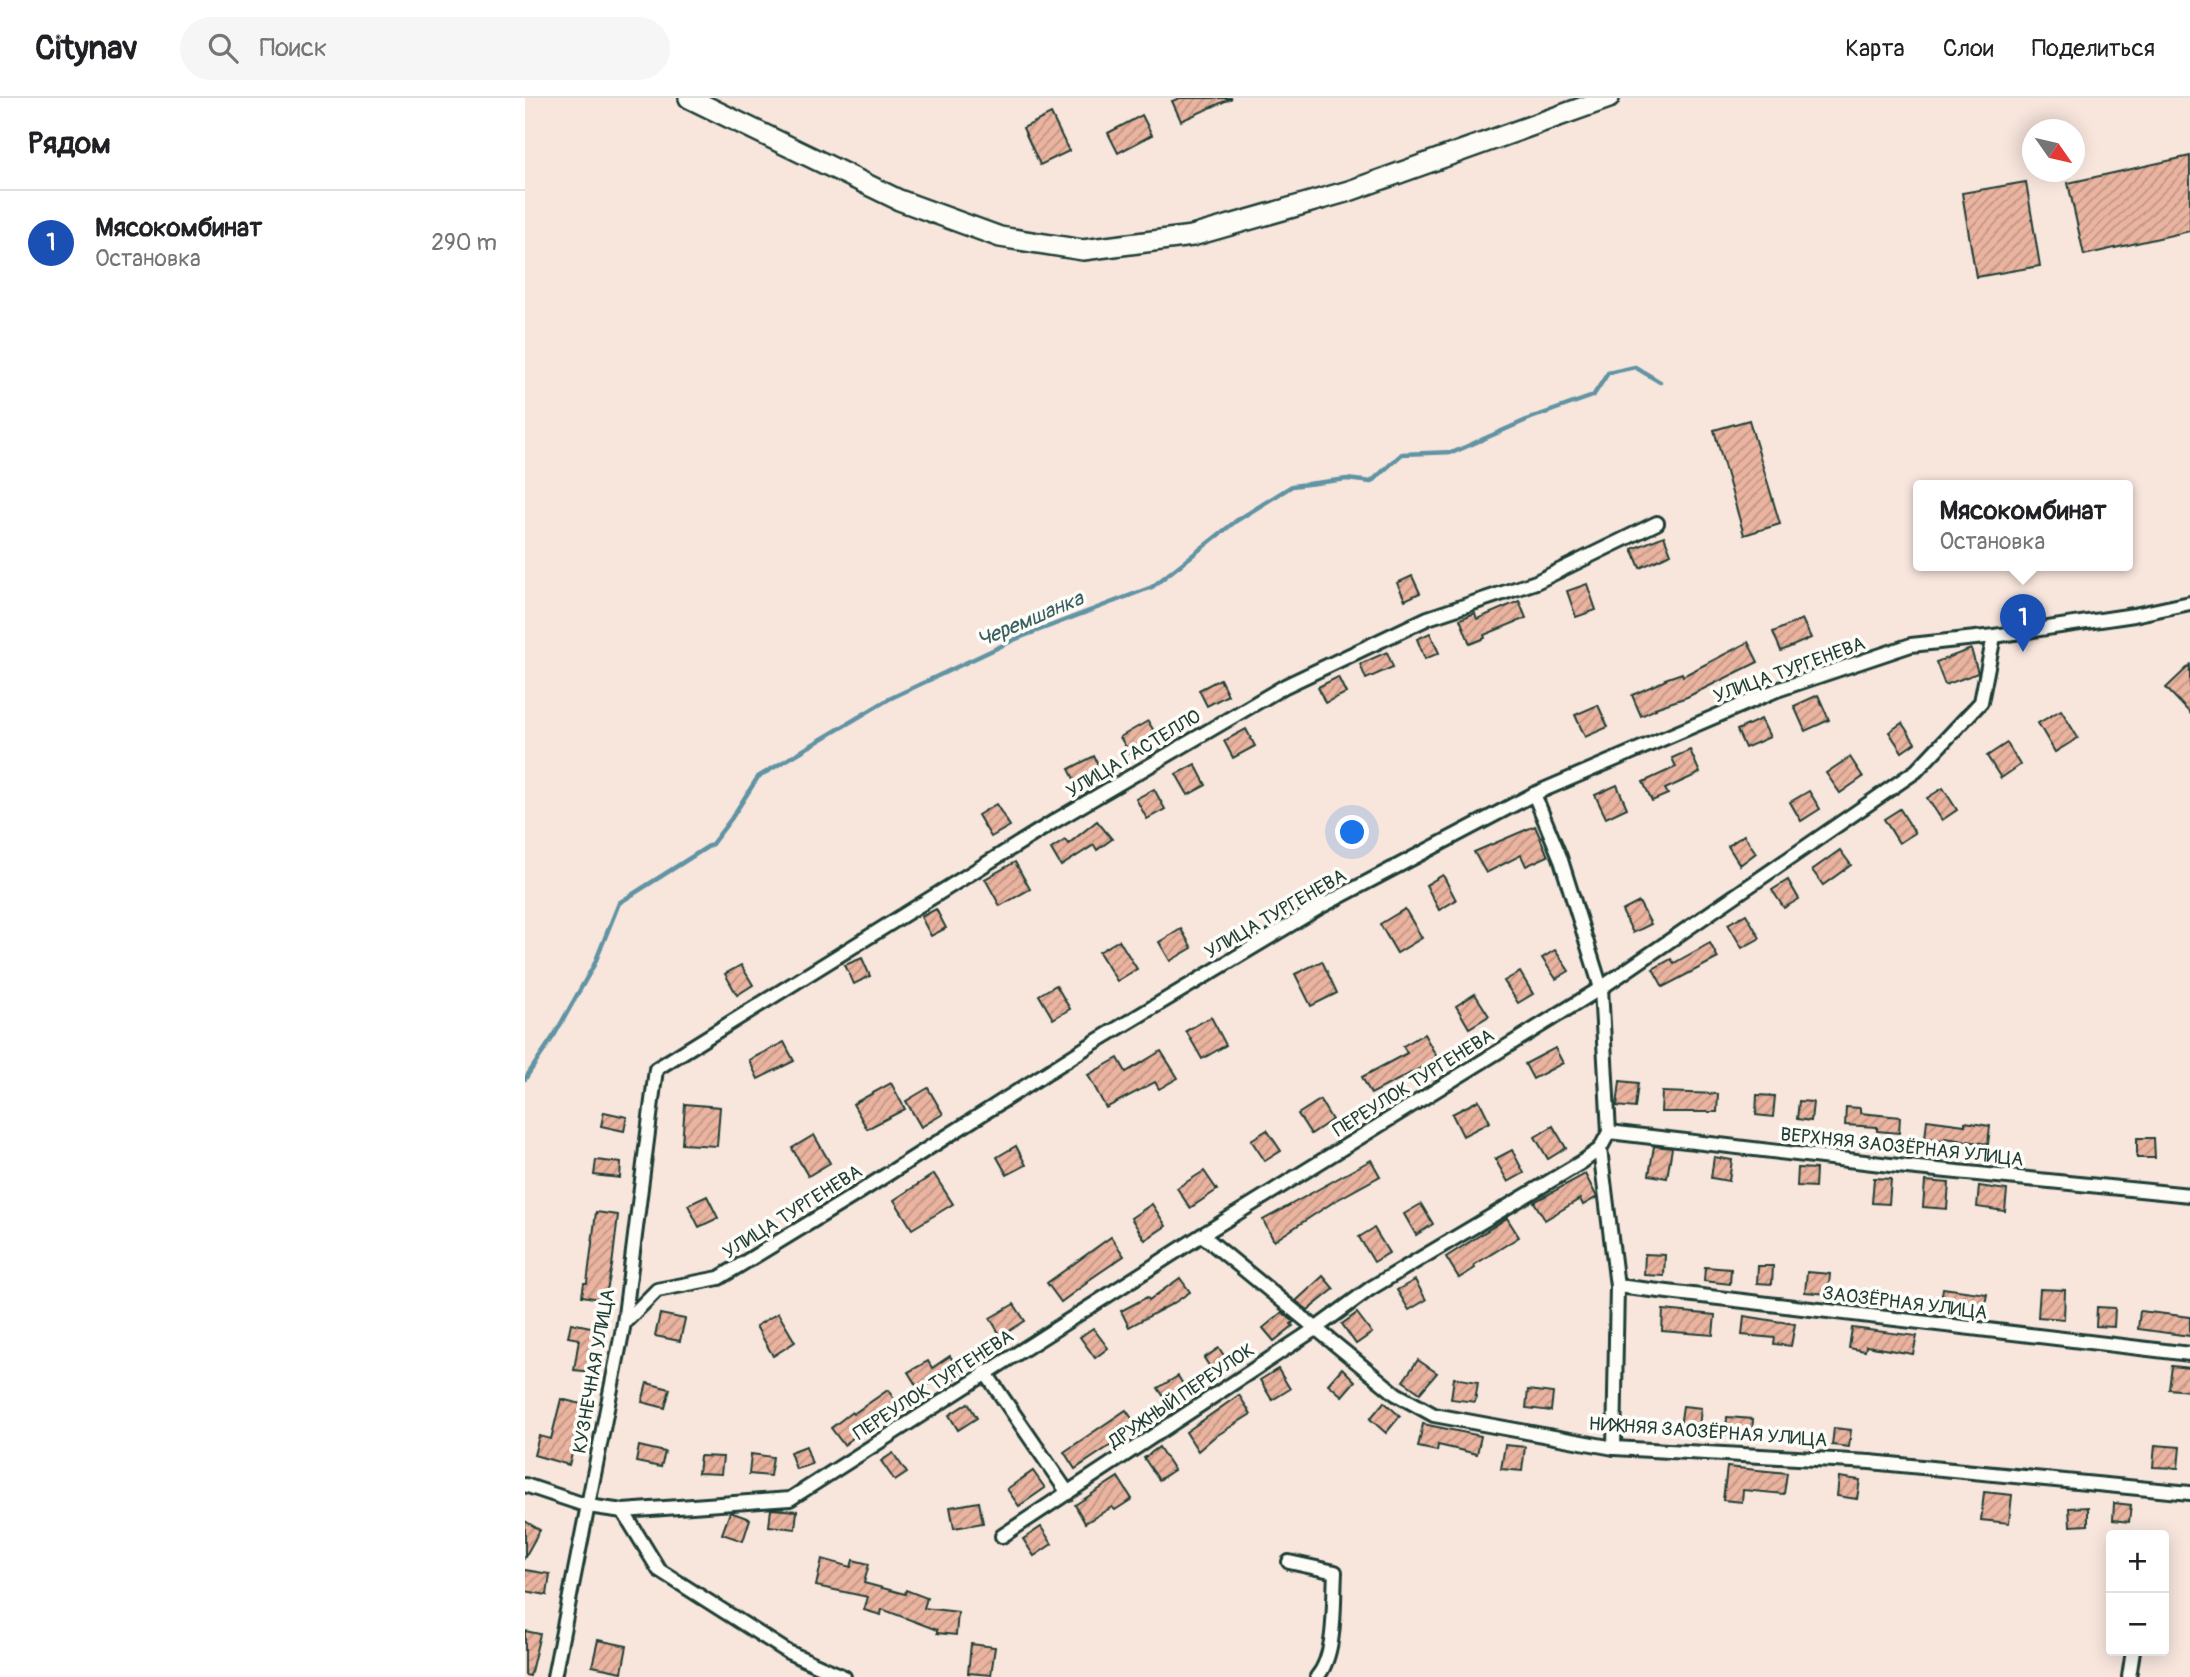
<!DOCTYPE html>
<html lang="ru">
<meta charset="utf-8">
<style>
:root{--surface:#fff;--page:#f6f6f6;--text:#202124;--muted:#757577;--line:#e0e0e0;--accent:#b45309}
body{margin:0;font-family:Pangolin,sans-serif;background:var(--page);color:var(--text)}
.controls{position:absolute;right:21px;bottom:21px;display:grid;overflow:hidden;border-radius:7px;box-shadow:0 4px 18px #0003}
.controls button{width:63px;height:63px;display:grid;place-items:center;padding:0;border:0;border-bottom:2px solid var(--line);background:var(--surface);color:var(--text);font:35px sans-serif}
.compass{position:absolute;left:1497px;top:21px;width:63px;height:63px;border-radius:50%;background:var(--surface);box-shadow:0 4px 18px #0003;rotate:124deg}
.you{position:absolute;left:828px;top:735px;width:24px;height:24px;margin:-18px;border:5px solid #fff;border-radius:50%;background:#1a73e8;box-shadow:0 0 0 10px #1a73e833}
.badge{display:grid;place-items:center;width:46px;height:46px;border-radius:50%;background:var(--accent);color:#fff;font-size:23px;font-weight:700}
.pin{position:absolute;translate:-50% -58px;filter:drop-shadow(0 2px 4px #0008)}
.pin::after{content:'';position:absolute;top:37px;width:24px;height:21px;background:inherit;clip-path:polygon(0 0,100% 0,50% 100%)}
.popup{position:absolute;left:1388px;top:382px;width:220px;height:91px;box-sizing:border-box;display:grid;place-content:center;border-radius:7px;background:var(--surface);filter:drop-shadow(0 2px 5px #0005);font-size:23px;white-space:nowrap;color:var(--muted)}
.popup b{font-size:26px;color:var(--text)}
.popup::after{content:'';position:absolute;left:50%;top:100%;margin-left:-14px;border:14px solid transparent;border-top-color:var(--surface)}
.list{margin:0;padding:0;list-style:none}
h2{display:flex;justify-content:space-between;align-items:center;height:91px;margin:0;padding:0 28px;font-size:30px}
h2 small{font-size:23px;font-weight:400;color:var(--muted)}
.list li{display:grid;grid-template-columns:46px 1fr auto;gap:21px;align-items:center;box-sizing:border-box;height:105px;padding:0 28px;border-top:2px solid var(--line)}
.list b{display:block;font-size:26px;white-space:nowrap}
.list p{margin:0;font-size:23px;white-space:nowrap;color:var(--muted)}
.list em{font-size:23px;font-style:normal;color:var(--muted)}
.icon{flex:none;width:38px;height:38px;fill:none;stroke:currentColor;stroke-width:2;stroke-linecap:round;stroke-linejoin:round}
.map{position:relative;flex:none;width:1665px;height:1579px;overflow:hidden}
header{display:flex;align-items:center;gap:42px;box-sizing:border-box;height:98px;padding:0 35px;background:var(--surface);border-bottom:2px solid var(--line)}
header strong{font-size:33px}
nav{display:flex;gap:38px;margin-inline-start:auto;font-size:24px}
.search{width:490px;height:63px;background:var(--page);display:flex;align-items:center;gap:18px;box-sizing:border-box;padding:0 24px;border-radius:38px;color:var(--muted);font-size:26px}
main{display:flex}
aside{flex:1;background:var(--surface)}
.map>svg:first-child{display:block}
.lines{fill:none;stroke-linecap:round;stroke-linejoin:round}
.stream{stroke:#6093a3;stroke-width:4.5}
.building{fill:url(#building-hatch);stroke:#1f3d34;stroke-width:2}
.street-casing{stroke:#1f3d34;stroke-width:18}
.secondary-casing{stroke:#1f3d34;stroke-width:24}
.street{stroke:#fdfcf7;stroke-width:12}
.secondary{stroke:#fdfcf7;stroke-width:19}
.labels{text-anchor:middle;stroke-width:7;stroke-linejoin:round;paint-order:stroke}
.street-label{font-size:19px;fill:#1f3d34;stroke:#fdfcf7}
.water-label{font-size:21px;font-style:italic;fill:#3a6162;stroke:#fdfcf7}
</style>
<header>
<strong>Citynav</strong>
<div class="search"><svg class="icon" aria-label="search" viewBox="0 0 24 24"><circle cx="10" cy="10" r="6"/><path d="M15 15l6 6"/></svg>Поиск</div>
<nav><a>Карта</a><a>Слои</a><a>Поделиться</a></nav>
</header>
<main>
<aside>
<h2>Рядом<small></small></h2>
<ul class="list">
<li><span class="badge" style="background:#1a4fb4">1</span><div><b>Мясокомбинат</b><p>Остановка</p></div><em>290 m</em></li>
</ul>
</aside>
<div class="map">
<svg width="1665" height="1579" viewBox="0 0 1665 1579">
<defs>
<pattern id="building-hatch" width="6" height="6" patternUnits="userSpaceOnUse" patternTransform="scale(1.75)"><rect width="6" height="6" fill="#ebb4a0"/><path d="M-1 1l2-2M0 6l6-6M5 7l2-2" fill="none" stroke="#be9483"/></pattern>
</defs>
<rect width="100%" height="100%" fill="#f8e6dd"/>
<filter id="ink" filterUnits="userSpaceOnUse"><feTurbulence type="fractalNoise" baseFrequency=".0143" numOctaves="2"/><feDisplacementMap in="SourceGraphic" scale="14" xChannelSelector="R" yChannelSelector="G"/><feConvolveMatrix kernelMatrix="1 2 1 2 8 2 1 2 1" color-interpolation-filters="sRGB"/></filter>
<g filter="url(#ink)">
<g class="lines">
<!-- stream -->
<polyline class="stream" points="0,981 30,936 69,867 94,805 187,746 206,721 233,679 364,601 491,541 627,489 711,423 767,388 822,381 846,384 877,356 929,354 1006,320 1068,298 1083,275 1110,269 1135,284"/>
</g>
<!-- building -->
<g class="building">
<polygon points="655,0 707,0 656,23 647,3"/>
<polygon points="526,16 544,53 515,67 498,30"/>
<polygon points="617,17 627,37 593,55 583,35"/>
<polygon points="1665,58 1665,133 1559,157 1543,85"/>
<polygon points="1501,84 1515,168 1451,179 1437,95"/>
<polygon points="1224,322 1255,426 1219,437 1189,332"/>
<polygon points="1139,438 1146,456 1115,470 1107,451"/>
<polygon points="887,478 895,495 880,502 872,485"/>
<polygon points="1062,486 1071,512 1051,519 1042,493"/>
<polygon points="994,503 1001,520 959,537 960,540 945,546 935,521 950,515 952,521"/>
<polygon points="1277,521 1286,540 1256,553 1248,534"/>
<polygon points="905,535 914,555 900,561 892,541"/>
<polygon points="1223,544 1233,564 1162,599 1130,610 1131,611 1116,618 1107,597 1141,582 1140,581 1157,575 1158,578"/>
<polygon points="1446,551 1453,575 1420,587 1411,564"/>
<polygon points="862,554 868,569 841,581 835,566"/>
<polygon points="1665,567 1665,615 1641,590"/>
<polygon points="813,579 821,595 800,605 793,589"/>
<polygon points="695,581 703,597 682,608 674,592"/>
<polygon points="1293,597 1304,622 1280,633 1269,608"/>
<polygon points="1073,607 1083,629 1060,639 1050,617"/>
<polygon points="1536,612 1553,640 1530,654 1513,625"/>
<polygon points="1236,621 1245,639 1220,650 1212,632"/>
<polygon points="623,623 633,640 605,656 595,639"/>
<polygon points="1377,625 1390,645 1377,654 1364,634"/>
<polygon points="721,631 730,648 708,660 699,643"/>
<polygon points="1482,645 1495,667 1476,680 1462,658"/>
<polygon points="1165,652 1175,675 1140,691 1143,696 1127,703 1118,684 1151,669 1147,660"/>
<polygon points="569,658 577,675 552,687 544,671"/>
<polygon points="1325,659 1338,679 1315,695 1301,675"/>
<polygon points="670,666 681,687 663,697 651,676"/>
<polygon points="1092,687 1102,710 1081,720 1070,697"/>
<polygon points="1418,690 1432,712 1417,722 1402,700"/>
<polygon points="629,691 640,711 622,721 611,701"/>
<polygon points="1284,693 1295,711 1276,723 1265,704"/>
<polygon points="471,706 485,728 466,739 453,717"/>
<polygon points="1375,711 1390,735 1374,745 1359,721"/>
<polygon points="572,723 587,741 572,752 569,747 536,768 526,751 540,742 543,746"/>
<polygon points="1010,728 1023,758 1001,768 996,757 961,775 949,754"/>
<polygon points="1219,737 1231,755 1215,767 1203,748"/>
<polygon points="1315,752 1326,767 1298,787 1287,772"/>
<polygon points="490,764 505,791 475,808 460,781"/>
<polygon points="918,777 931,802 914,812 901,787"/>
<polygon points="1263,782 1274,801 1259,810 1247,792"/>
<polygon points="1114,804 1126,826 1108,835 1097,813"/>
<polygon points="411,811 421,830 406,838 396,819"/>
<polygon points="880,811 897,840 872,855 855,826"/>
<polygon points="1221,816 1235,840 1217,850 1203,826"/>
<polygon points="656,831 667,850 645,863 634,844"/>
<polygon points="594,842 612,871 592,883 574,854"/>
<polygon points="1185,845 1193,860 1138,889 1128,871 1146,861 1149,865"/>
<polygon points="1030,852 1044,873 1031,881 1017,860"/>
<polygon points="337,860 345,878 329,886 320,867"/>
<polygon points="797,863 812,895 786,908 770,876"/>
<polygon points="216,867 228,887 212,897 200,876"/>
<polygon points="995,874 1008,896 993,905 979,883"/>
<polygon points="531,887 545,911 528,921 514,897"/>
<polygon points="950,896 964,918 944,930 931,908"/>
<polygon points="686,919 701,947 677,961 661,933"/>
<polygon points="899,936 913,961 846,996 837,979 882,955 878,948"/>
<polygon points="259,944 269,963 233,981 224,962"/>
<polygon points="1030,950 1038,965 1008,981 1000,966"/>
<polygon points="636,953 653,980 634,991 630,984 581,1010 563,977 593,960 601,974"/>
<polygon points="1095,983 1113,985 1110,1010 1092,1008"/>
<polygon points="366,985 380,1011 342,1031 328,1006"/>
<polygon points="403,990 418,1016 396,1029 381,1003"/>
<polygon points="1137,994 1193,996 1192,1014 1136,1014"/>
<polygon points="1232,997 1250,998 1248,1019 1231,1017"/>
<polygon points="795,1002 807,1022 786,1036 773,1016"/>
<polygon points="954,1002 965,1024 938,1038 927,1016"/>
<polygon points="1274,1003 1288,1004 1286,1023 1272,1021"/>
<polygon points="160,1006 195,1009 192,1048 157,1046"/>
<polygon points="1321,1009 1335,1010 1335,1015 1375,1019 1374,1035 1352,1033 1352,1029 1320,1027"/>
<polygon points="79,1014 102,1019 99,1033 76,1028"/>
<polygon points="1402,1022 1440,1027 1440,1024 1465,1028 1463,1046 1420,1040 1419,1042 1400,1040"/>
<polygon points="1028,1028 1041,1050 1023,1061 1010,1039"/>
<polygon points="742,1032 756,1053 740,1063 726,1042"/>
<polygon points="289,1037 305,1065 283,1078 267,1050"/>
<polygon points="1612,1040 1629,1040 1630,1060 1612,1060"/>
<polygon points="491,1048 501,1067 482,1077 472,1059"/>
<polygon points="1129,1048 1147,1050 1142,1080 1124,1077"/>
<polygon points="987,1052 999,1075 983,1084 970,1061"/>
<polygon points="1189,1059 1207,1062 1204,1083 1186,1080"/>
<polygon points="71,1062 96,1065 95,1080 69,1077"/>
<polygon points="846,1062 855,1078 810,1103 749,1143 738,1122"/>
<polygon points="1273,1070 1291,1071 1290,1089 1272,1088"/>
<polygon points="679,1073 692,1092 665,1110 652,1090"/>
<polygon points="409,1076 428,1106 387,1131 369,1102"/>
<polygon points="1060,1076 1072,1099 1058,1107 1055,1101 1020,1122 1009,1104"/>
<polygon points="1349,1080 1366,1081 1364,1106 1347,1105"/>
<polygon points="1400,1083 1424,1085 1422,1111 1398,1109"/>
<polygon points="1454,1088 1482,1092 1480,1113 1452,1109"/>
<polygon points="182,1098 193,1120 174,1129 163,1107"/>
<polygon points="627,1106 641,1128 620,1142 606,1120"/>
<polygon points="896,1106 908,1126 891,1137 879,1116"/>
<polygon points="71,1114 93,1117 87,1168 80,1202 57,1198 59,1185 62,1185"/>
<polygon points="982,1120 994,1139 949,1167 950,1170 934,1180 921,1159"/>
<polygon points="849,1130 864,1155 849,1164 834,1139"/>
<polygon points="586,1139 599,1158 561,1184 562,1185 536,1204 522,1185"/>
<polygon points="1120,1156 1140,1157 1139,1178 1119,1177"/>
<polygon points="1233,1168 1248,1168 1247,1186 1232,1185"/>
<polygon points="1180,1169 1206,1171 1205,1186 1179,1183"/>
<polygon points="1282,1174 1305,1176 1303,1196 1280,1194"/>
<polygon points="798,1178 809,1191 783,1212 771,1203"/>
<polygon points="655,1180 665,1194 649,1205 604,1229 596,1213 622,1199 624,1202"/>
<polygon points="890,1182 901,1202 884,1212 872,1192"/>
<polygon points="1418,1190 1462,1196 1459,1212 1432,1207 1432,1212 1415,1209"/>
<polygon points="1515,1191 1540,1192 1539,1221 1513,1219"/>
<polygon points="489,1206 500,1223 476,1238 465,1220"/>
<polygon points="1572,1209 1590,1210 1589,1229 1571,1228"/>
<polygon points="1138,1212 1190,1217 1188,1237 1137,1233"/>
<polygon points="1615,1213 1665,1219 1665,1238 1613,1231"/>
<polygon points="757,1214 769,1224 766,1226 768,1228 749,1243 738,1230"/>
<polygon points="253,1215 270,1244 248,1258 231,1228"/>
<polygon points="832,1215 847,1235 831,1246 817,1226"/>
<polygon points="135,1216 160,1221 155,1243 130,1238"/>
<polygon points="1219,1218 1270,1226 1266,1248 1249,1246 1250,1240 1217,1237"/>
<polygon points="46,1225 71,1230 65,1258 71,1259 68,1274 49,1272 54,1241 43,1239"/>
<polygon points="568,1230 583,1250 570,1260 555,1239"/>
<polygon points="1327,1230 1392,1238 1388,1256 1341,1248 1340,1253 1324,1250"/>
<polygon points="694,1250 706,1268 691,1278 679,1260"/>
<polygon points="425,1258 437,1276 424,1284 420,1277 394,1292 383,1274 403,1263 407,1270"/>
<polygon points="893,1262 912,1275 895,1295 878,1283"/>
<polygon points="1647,1268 1665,1270 1664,1293 1644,1291"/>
<polygon points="817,1270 830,1283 817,1298 803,1286"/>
<polygon points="753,1271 765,1291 747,1302 735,1282"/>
<polygon points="653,1278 662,1293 643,1305 633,1290"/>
<polygon points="929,1280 953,1284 950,1304 926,1301"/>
<polygon points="122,1285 145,1291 140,1310 117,1304"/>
<polygon points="363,1292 372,1306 338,1329 339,1331 319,1347 306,1330 327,1314 328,1316"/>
<polygon points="1003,1292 1028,1295 1026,1313 1001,1310"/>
<polygon points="714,1297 726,1316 688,1340 673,1353 661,1334"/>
<polygon points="36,1301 60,1307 44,1367 9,1357 14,1338 26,1341"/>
<polygon points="859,1304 875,1318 861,1335 845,1321"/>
<polygon points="443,1305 452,1320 433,1332 424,1317"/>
<polygon points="1158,1308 1176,1310 1174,1330 1155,1328"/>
<polygon points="601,1312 613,1329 550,1371 539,1354"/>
<polygon points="1202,1319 1228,1321 1227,1338 1201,1336"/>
<polygon points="898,1326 956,1338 952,1356 913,1347 912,1353 893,1349"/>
<polygon points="1309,1330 1326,1332 1324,1349 1307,1347"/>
<polygon points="980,1347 1000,1349 997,1373 976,1371"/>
<polygon points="1630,1347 1655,1349 1653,1370 1628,1369"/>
<polygon points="114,1348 140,1354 136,1369 111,1364"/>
<polygon points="281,1348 287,1366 271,1371 265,1354"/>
<polygon points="634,1349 649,1372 634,1382 619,1360"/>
<polygon points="368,1355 382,1375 370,1383 356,1363"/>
<polygon points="226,1356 248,1359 245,1378 224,1376"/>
<polygon points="175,1358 198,1359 196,1376 173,1375"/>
<polygon points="1202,1369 1262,1375 1259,1396 1218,1392 1217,1404 1198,1402"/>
<polygon points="508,1373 520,1390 494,1408 482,1391"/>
<polygon points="593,1379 607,1401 590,1412 587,1409 560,1425 550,1407"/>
<polygon points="1314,1379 1335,1382 1332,1401 1312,1398"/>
<polygon points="1459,1394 1487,1397 1484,1425 1456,1422"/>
<polygon points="454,1404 458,1425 429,1430 425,1409"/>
<polygon points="1589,1405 1606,1407 1604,1424 1588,1422"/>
<polygon points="1563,1409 1563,1427 1545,1428 1544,1410"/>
<polygon points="246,1411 272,1413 270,1431 244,1428"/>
<polygon points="205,1414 225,1421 218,1443 197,1436"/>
<polygon points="0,1423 15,1432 0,1459"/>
<polygon points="516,1429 527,1446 509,1458 498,1441"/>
<polygon points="297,1461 326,1469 328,1462 344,1466 339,1485 380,1496 381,1492 402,1500 399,1510 433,1514 431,1537 412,1535 412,1532 357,1511 356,1517 339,1512 343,1499 291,1488"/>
<polygon points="0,1472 25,1476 22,1497 0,1493"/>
<polygon points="0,1533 15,1536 5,1578 0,1577"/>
<polygon points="73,1542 102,1548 97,1574 67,1568"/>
<polygon points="446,1546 470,1549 466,1577 443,1575"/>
</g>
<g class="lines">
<!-- street casing -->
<g class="street-casing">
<g id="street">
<polyline points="1009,696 1035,759 1076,890 1084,1034 1075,1051 1092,1188 1089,1350"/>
<polyline points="1084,1034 1382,1069 1665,1097"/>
<polyline points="677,1137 871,1296 909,1317 1089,1350 1345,1364 1665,1395"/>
<polyline points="1092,1188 1665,1256"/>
<polyline points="99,1225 132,1192 194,1180 330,1097 570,944 795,809 1009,696 1252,592 1386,547 1469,538 1609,517 1665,505"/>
<polyline points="460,1274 543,1395"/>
<polyline points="0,1387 63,1408 98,1413 265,1401 677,1137 1076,890 1391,673 1456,604 1469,538"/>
<polyline points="98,1413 134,1472 263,1554 319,1579"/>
<polyline points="477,1438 790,1231 846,1190 1057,1064 1075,1051"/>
<path d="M 764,1464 L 810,1474 C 808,1504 812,1556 792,1579"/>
<polyline points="29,1579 99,1225 131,971 530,723 760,588 903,520 1011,484 1132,425"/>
<polyline points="1604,1579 1608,1553"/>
</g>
</g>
<!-- secondary casing -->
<g class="secondary-casing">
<polyline id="secondary" points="164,0 374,102 475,139 558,152 667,138 824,93 1084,0"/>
</g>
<!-- street -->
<use href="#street" class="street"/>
<!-- secondary -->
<use href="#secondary" class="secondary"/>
</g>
</g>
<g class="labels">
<!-- street labels -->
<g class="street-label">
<text transform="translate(1264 571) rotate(-20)" y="7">УЛИЦА ТУРГЕНЕВА</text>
<text transform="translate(608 655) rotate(-31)" y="7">УЛИЦА ГАСТЕЛЛО</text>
<text transform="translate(750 815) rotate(-30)" y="7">УЛИЦА ТУРГЕНЕВА</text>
<text transform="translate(888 984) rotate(-32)" y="7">ПЕРЕУЛОК ТУРГЕНЕВА</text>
<text transform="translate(1377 1048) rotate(6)" y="7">ВЕРХНЯЯ ЗАОЗЁРНАЯ УЛИЦА</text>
<text transform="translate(267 1113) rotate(-32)" y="7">УЛИЦА ТУРГЕНЕВА</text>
<text transform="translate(1380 1204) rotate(7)" y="7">ЗАОЗЁРНАЯ УЛИЦА</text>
<text transform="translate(68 1273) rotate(-80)" y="7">КУЗНЕЧНАЯ УЛИЦА</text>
<text transform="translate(408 1286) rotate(-33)" y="7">ПЕРЕУЛОК ТУРГЕНЕВА</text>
<text transform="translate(656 1297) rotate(-34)" y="7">ДРУЖНЫЙ ПЕРЕУЛОК</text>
<text transform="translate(1183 1333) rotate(4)" y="7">НИЖНЯЯ ЗАОЗЁРНАЯ УЛИЦА</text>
</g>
<!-- water labels -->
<g class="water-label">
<text transform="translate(505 521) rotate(-23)" y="7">Черемшанка</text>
</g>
</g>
</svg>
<div class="controls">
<button>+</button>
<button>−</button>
</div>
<svg class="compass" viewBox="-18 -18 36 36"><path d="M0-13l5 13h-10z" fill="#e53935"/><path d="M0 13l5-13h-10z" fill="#757577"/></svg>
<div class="you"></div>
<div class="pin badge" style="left:1498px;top:554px;background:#1a4fb4">1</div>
<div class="popup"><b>Мясокомбинат</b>Остановка</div>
</div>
</main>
